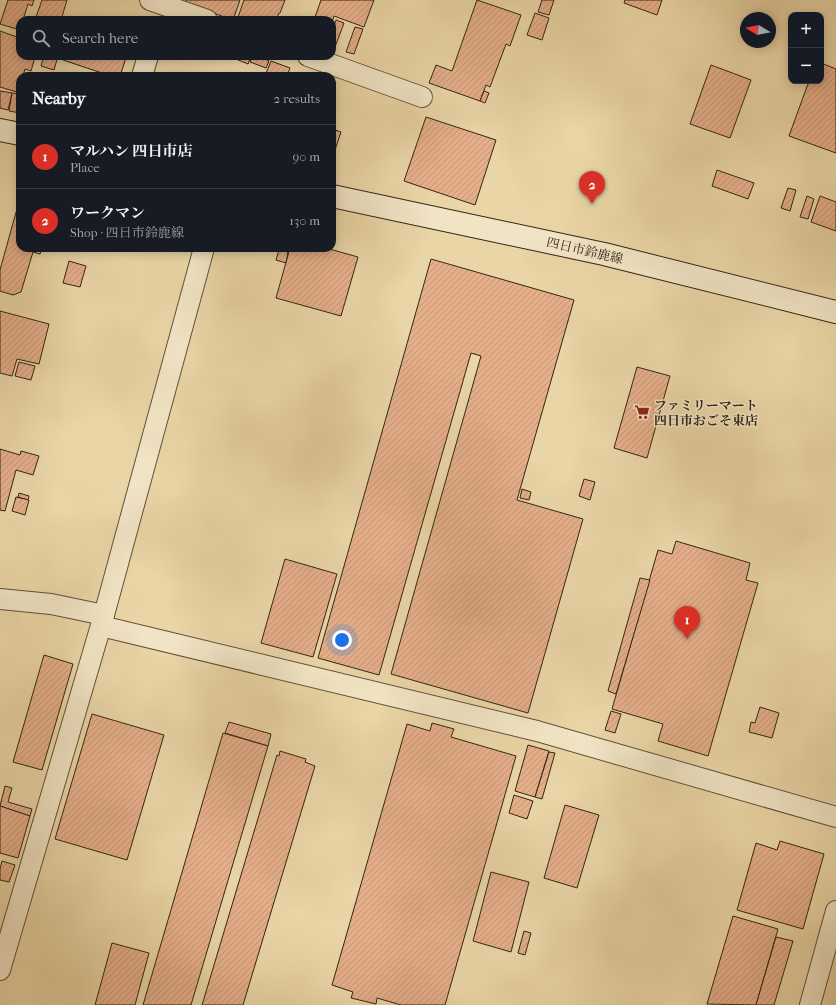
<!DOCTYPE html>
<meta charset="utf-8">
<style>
:root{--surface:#171b24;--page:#20242c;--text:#f1f3f6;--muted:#9ea1a6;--line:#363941;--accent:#d93025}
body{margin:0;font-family:"IM FELL French Canon","Noto Serif JP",serif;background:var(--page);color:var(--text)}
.controls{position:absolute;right:12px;top:12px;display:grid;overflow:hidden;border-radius:8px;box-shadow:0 2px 10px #0003}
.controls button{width:36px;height:36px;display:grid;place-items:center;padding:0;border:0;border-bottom:1px solid var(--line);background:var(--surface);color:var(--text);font:20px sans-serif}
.compass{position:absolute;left:740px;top:12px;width:36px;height:36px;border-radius:50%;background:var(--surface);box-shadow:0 2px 10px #0003;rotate:280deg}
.you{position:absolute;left:342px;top:640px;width:14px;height:14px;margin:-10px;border:3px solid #fff;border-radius:50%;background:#1a73e8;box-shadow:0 0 0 6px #1a73e833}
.badge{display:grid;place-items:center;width:26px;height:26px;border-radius:50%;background:var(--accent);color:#fff;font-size:13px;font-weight:700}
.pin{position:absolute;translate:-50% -33px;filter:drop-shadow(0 1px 2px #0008)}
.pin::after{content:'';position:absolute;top:21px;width:14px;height:12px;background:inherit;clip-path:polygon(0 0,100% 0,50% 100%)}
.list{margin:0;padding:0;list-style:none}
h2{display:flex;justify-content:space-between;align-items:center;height:52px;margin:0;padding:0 16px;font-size:17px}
h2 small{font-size:13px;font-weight:400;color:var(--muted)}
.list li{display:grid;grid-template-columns:26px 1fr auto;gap:12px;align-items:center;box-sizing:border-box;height:64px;padding:0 16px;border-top:1px solid var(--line)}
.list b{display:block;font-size:15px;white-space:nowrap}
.list p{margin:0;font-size:13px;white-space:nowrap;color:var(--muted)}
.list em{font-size:13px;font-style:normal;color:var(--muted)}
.icon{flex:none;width:22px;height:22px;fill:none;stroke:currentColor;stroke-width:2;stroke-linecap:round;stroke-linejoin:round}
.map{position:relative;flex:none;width:836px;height:1005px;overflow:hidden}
.search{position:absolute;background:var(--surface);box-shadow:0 2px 10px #0003;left:16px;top:16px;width:320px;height:44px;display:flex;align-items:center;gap:10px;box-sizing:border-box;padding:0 14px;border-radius:12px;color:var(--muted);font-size:15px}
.panel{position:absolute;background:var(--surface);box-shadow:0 2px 10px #0003;left:16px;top:72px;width:320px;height:180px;border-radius:12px}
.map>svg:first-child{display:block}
.building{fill:url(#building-hatch);stroke:#322514}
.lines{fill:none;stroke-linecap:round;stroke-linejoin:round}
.minor-casing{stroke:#605138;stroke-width:22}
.secondary-casing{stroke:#322514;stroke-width:24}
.minor{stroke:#f1e4c5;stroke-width:20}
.secondary{stroke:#f1e4c5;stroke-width:22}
.labels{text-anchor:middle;stroke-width:3;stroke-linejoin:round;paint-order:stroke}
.street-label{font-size:13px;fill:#322514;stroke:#f1e4c5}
.poi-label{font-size:13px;font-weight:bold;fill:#322514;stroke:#f1e4c5;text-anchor:start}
</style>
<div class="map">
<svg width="836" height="1005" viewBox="0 0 836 1005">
<defs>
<pattern id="building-hatch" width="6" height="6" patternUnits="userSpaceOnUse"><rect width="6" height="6" fill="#e5af8a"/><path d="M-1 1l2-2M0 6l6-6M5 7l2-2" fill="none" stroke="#c59676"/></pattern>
</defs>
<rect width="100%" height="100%" fill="#ead5a6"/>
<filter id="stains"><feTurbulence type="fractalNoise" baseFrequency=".005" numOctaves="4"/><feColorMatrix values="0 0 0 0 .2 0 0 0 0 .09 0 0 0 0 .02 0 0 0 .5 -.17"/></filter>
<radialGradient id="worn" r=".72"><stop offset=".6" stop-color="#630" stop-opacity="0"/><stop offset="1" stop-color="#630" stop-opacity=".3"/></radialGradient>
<!-- building -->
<g class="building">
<polygon points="8,0 34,0 32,6 28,4 23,20 20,20 20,30 0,24"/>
<polygon points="42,0 67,0 61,20 35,20"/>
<polygon points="186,0 240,0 233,20 185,3"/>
<polygon points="244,0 285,0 280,13 279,13 276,20 237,20"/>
<polygon points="321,0 374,0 364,27 334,16 332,22 332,20 314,20"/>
<polygon points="477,0 521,15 510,46 506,44 490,87 486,85 480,101 429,83 436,65 452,71"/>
<polygon points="542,0 554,0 549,15 538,12"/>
<polygon points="625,0 662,0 657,15 624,3"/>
<polygon points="535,13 549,18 542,40 527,35"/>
<polygon points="336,20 344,23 335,47 332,46 332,32"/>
<polygon points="355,27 363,29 354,54 346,52"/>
<polygon points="0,31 20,38 20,56 35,57 31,71 25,69 23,76 20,76 20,84 17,92 0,87"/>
<polygon points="44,56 58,56 54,70 41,66"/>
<polygon points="64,56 121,56 126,58 120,76 111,76 63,60"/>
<polygon points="237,56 251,56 248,64 236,59"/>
<polygon points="252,56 257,56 269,61 266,68 250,62"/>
<polygon points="271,61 290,68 287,76 265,76"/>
<polygon points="821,63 836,69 836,153 789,136 809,81 821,81"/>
<polygon points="711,65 751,80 730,138 690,124"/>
<polygon points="0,91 12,93 8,110 0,108"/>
<polygon points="484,91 489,93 485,103 480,101"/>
<polygon points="12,93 20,94 20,113 9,111"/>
<polygon points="426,117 496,140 475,205 404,181"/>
<polygon points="332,129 341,132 332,159"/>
<polygon points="717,170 754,183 748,199 712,186"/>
<polygon points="788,188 796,190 790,211 781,208"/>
<polygon points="807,196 814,199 808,219 800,217"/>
<polygon points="820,196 836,202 836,231 811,222"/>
<polygon points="20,198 20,248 42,248 40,254 33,252 21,292 13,295 0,291 0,270"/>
<polygon points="290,248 326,248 358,257 341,316 276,298"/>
<polygon points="279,250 288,252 286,263 276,260"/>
<polygon points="431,259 574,300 517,500 583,519 528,713 391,674 481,356 471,353 379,675 318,658"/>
<polygon points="69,261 86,266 80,287 63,283"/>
<polygon points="0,311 49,324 39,364 17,359 12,376 0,373"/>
<polygon points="19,362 35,366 31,380 15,376"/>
<polygon points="637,367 670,376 647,458 614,448"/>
<polygon points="0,449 20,455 21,451 39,456 33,475 16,470 5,511 0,510"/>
<polygon points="584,479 595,482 590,500 579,496"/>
<polygon points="522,489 531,492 529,500 520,498"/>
<polygon points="19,493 29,496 28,500 18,497"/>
<polygon points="16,497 29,500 25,515 12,511"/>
<polygon points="676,541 750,563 746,580 758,583 708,756 658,741 663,724 612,709 658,550 672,554"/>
<polygon points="285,559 337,574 313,657 261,643"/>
<polygon points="640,578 650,580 616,694 608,691"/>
<polygon points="44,655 73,664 42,770 13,762"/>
<polygon points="760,707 779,713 772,738 749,732 751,722 755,723"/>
<polygon points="611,711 621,714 615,733 605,730"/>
<polygon points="92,714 164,735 127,860 55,839"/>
<polygon points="229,722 271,734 268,746 225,733"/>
<polygon points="432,723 454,729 451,737 516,756 445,1005 401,1005 377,998 376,1004 351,998 353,992 332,985 407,724 430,731"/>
<polygon points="223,733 268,746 191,1005 143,1005"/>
<polygon points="528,745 549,751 535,797 515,791"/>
<polygon points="280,751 306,759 305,762 315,766 243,1005 202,1005 277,755 279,756"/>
<polygon points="549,752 555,753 542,799 535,797"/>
<polygon points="5,786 12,788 8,802 32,809 30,816 0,806"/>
<polygon points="514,795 533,801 527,819 509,813"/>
<polygon points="565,805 599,815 577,888 544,878"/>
<polygon points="0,806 30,816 18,858 0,853"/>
<polygon points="780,841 824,854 803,929 737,910 756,843 777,850"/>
<polygon points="2,861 15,865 9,882 0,880 0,869"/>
<polygon points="491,872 529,882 511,952 473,941"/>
<polygon points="733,916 778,929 756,1005 707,1004"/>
<polygon points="524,931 531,933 525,955 518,953"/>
<polygon points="776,937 793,941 774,1005 756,1005"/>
<polygon points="112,943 149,953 135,1005 95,1005"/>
</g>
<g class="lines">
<!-- minor casing -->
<g class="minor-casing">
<g id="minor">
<polyline points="150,0 207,20"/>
<polyline points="308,56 422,97"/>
<polyline points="142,76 148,56"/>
<polyline points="0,599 51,604 104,615"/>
<polyline points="101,626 537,731 836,817"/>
<polyline points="0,970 104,615 204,248"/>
<polyline points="810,1005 836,911"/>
</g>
</g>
<!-- secondary casing -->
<g class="secondary-casing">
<g id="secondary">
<polyline points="0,130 20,134"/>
<polyline points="332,196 604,254 836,312"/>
</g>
</g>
<!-- minor -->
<use href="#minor" class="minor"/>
<!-- secondary -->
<use href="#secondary" class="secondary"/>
</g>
<!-- icons -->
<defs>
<g id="supermarket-bare" transform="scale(1.2)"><path d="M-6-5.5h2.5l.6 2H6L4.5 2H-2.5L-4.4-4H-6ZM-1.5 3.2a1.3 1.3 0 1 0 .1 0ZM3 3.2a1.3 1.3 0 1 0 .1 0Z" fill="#8f2418" stroke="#f1e4c5" stroke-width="2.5" paint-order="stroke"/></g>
</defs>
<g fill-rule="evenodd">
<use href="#supermarket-bare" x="642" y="412"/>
</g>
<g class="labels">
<!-- street labels -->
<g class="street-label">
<text transform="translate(585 250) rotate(13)" y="5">四日市鈴鹿線</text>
</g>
<!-- poi labels -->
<g class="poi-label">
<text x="654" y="410">ファミリーマート<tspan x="654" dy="15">四日市おごそ東店</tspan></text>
</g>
</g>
<rect width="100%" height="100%" filter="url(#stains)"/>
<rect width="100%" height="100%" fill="url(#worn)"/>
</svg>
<div class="controls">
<button>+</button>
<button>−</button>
</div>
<svg class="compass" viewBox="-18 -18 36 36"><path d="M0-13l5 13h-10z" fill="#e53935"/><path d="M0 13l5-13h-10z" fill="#9ea1a6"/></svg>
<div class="you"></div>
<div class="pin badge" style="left:687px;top:639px">1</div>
<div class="pin badge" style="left:592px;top:204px">2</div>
<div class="search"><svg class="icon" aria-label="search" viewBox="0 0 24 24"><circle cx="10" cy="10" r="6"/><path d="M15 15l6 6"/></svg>Search here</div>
<section class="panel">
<h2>Nearby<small>2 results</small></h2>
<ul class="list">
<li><span class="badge">1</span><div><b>マルハン 四日市店</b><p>Place</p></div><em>90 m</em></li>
<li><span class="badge">2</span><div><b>ワークマン</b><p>Shop · 四日市鈴鹿線</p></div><em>130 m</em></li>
</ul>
</section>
</div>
